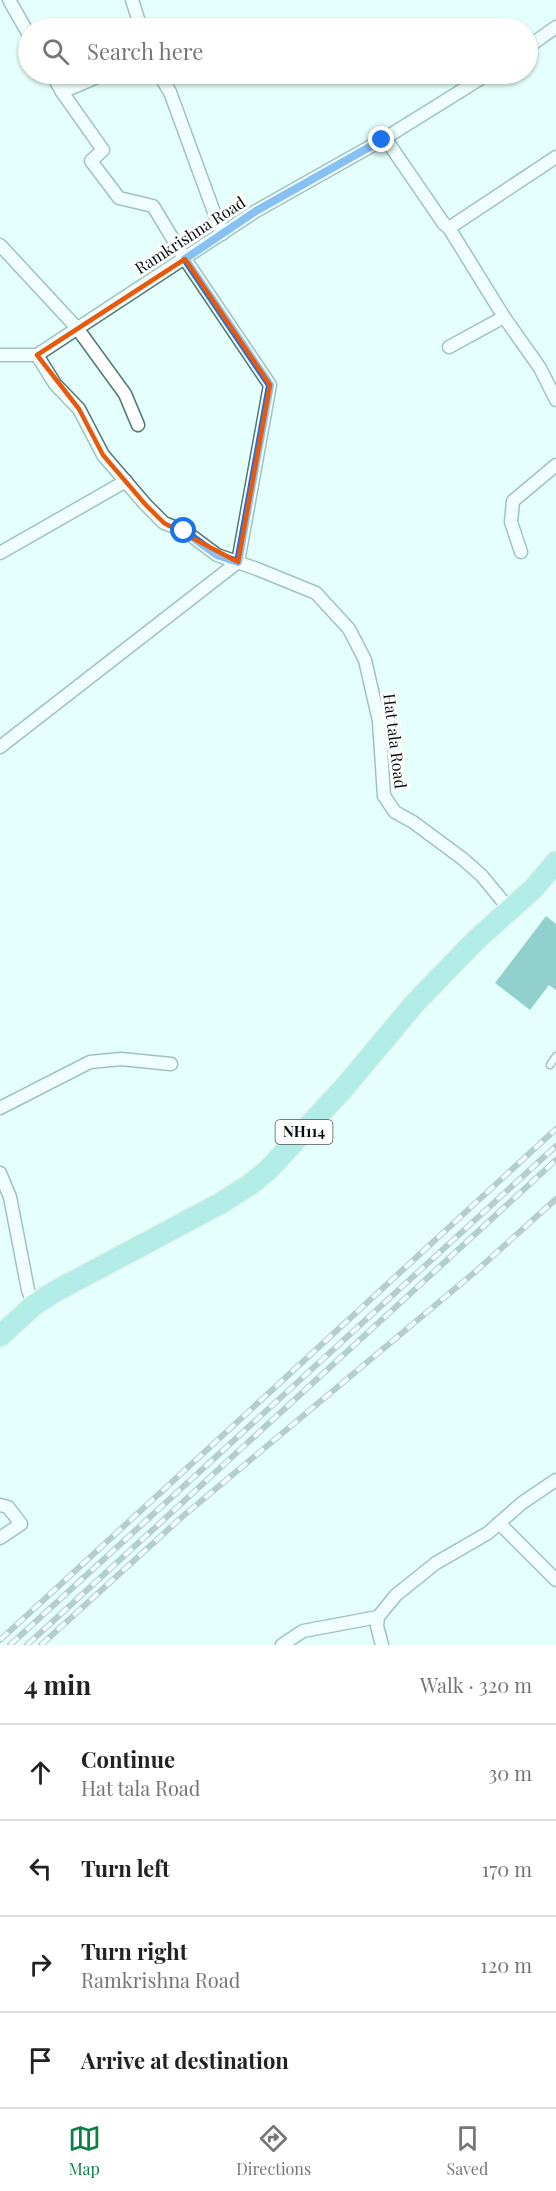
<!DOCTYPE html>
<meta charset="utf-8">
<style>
:root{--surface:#fff;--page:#f6f6f6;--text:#222;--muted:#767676;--line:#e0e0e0;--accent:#0b8043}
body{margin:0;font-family:"Playfair Display",serif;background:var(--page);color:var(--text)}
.stop{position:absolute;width:18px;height:18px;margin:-14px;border:4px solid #1a73e8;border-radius:50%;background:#fff}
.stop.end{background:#1a73e8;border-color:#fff;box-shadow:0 2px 6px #0008}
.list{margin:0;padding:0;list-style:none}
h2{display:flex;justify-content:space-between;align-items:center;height:78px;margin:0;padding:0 24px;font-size:26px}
h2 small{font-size:20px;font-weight:400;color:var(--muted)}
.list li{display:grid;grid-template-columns:39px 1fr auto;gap:18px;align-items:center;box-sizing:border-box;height:96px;padding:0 24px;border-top:2px solid var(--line)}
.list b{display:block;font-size:22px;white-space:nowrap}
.list p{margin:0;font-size:20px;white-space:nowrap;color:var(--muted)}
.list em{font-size:20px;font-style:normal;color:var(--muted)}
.icon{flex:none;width:33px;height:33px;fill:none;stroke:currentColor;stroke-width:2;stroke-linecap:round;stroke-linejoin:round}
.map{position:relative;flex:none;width:556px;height:1645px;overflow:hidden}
.search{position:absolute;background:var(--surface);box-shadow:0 2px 4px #0004;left:18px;right:18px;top:18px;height:66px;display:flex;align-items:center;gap:15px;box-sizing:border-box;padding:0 21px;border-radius:33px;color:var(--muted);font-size:22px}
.sheet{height:462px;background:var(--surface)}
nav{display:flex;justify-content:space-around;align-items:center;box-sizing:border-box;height:84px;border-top:2px solid var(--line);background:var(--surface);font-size:16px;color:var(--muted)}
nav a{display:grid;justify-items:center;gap:3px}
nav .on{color:var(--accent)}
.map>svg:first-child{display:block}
.building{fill:#2e9892}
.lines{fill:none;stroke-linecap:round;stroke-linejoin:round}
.lane-casing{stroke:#4f7975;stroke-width:9}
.street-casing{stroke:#4f7975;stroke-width:15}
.highway-casing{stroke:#e1e2e2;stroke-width:24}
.lane{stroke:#fff;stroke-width:6}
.street{stroke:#fff;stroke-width:12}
.highway{stroke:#75d6cf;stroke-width:21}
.rail-casing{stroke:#7d9290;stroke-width:6}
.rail{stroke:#fff;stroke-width:4;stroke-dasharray:11;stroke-linecap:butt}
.route{stroke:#1a73e8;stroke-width:8}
.marked{fill:none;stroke:#e8590c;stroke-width:4.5;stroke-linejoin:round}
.labels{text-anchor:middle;stroke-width:6;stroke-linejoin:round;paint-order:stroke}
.shield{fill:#fff;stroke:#4e5756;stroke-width:1.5}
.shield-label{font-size:15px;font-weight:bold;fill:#020f0e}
.street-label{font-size:16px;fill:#020f0e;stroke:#fff}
</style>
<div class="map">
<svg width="556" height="1645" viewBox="0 0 556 1645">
<rect width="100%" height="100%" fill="#e4fffc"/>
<!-- building -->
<polygon class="building" points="546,916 556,924 556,990 549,985 530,1010 495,983"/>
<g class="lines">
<!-- lane casing -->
<g class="lane-casing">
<polyline id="lane" points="550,1065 556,1056"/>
</g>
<!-- street casing -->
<g class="street-casing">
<g id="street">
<polyline points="9,0 28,33"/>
<polyline points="132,0 141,28"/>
<polyline points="528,47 556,27"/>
<polyline points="52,74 62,92 104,74"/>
<polyline points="159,74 170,92 222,234"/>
<polyline points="385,138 444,224 449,228 504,317 540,368 556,400"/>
<polyline points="449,228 556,157"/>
<polyline points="0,245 77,328 125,394 138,425"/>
<polyline points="449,347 504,317"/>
<polyline points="0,355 37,355 256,211 382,140 488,74"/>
<polyline points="37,355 55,384 79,409 103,455 145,504 164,523 185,531 217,555 257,569 316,593 349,629 365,660 379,721 384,796 395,812 413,822 463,859 482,876 510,910"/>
<polyline points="521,552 511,522 513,501 556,465"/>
<polyline points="0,553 126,481"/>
<polyline points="0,747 238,562 270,385 185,259 153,206 119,198 91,161 103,150 62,92"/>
<polyline points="0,1108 90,1062 121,1059 171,1064"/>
<polyline points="0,1173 10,1197 28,1290 34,1305"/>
<polyline points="0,1505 8,1507 21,1524 0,1538"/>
<polyline points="499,1523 556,1580"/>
<polyline points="282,1645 303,1631 378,1617"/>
<polyline points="382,1645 377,1626 378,1617 396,1595 436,1563 488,1533 522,1503 556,1480"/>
</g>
</g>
<!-- highway casing -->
<g class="highway-casing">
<polyline id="highway" points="0,1336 34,1305 54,1292 221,1203 251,1184 270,1168 343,1089 415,1003 475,941 534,888 556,862"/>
</g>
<!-- lane -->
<use href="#lane" class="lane"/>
<!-- street -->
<use href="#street" class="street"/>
<!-- highway -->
<use href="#highway" class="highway"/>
<!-- rail casing -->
<g class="rail-casing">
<g id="rail">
<polyline points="0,1640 556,1129"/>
<polyline points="10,1645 556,1146"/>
<polyline points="27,1645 556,1160"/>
<polyline points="41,1645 182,1517 475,1272 556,1199"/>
</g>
</g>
<!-- rail -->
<use href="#rail" class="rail"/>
</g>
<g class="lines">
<!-- route -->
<polyline class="route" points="184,531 217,555 238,562 270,385 185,259 256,211 382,140"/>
</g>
<!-- marked area -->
<path d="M0 0H556V1645H0ZM 185,259 L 270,385 L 238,562 L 164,523 L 145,504 L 103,455 L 79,409 L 37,355 Z" fill="#e4fffc" fill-opacity=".55" fill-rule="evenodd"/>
<path class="marked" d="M 185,259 L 270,385 L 238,562 L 164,523 L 145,504 L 103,455 L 79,409 L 37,355 Z"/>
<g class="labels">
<!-- shield labels -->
<rect class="shield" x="275.5" y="1120" width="57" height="24" rx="4.5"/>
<g class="shield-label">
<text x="304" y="1137">NH114</text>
</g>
<!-- street labels -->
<g class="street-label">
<text transform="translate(190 235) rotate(-33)" y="6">Ramkrishna Road</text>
<text transform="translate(395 741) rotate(83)" y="6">Hat tala Road</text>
</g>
</g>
</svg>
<div class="stop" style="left:184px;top:531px"></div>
<div class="stop end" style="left:382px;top:140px"></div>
<div class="search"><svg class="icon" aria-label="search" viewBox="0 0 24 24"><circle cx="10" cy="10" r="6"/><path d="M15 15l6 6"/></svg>Search here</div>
</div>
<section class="sheet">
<h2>4 min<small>Walk · 320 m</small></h2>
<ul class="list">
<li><svg class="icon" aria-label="ahead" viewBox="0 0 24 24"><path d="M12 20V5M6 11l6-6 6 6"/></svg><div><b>Continue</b><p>Hat tala Road</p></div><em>30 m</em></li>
<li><svg class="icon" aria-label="left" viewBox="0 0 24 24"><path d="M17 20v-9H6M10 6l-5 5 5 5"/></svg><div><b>Turn left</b></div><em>170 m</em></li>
<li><svg class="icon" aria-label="right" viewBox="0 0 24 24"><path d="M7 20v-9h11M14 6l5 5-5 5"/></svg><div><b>Turn right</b><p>Ramkrishna Road</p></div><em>120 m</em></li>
<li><svg class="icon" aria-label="arrive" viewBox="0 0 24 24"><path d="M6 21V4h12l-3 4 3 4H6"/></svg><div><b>Arrive at destination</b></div></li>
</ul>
</section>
<nav>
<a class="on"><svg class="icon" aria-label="map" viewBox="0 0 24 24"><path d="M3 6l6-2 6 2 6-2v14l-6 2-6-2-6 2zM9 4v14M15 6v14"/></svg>Map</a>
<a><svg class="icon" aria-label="directions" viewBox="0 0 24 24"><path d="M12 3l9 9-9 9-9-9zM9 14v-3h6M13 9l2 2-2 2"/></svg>Directions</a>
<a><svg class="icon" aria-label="saved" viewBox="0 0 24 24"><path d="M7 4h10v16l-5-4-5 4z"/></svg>Saved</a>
</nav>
